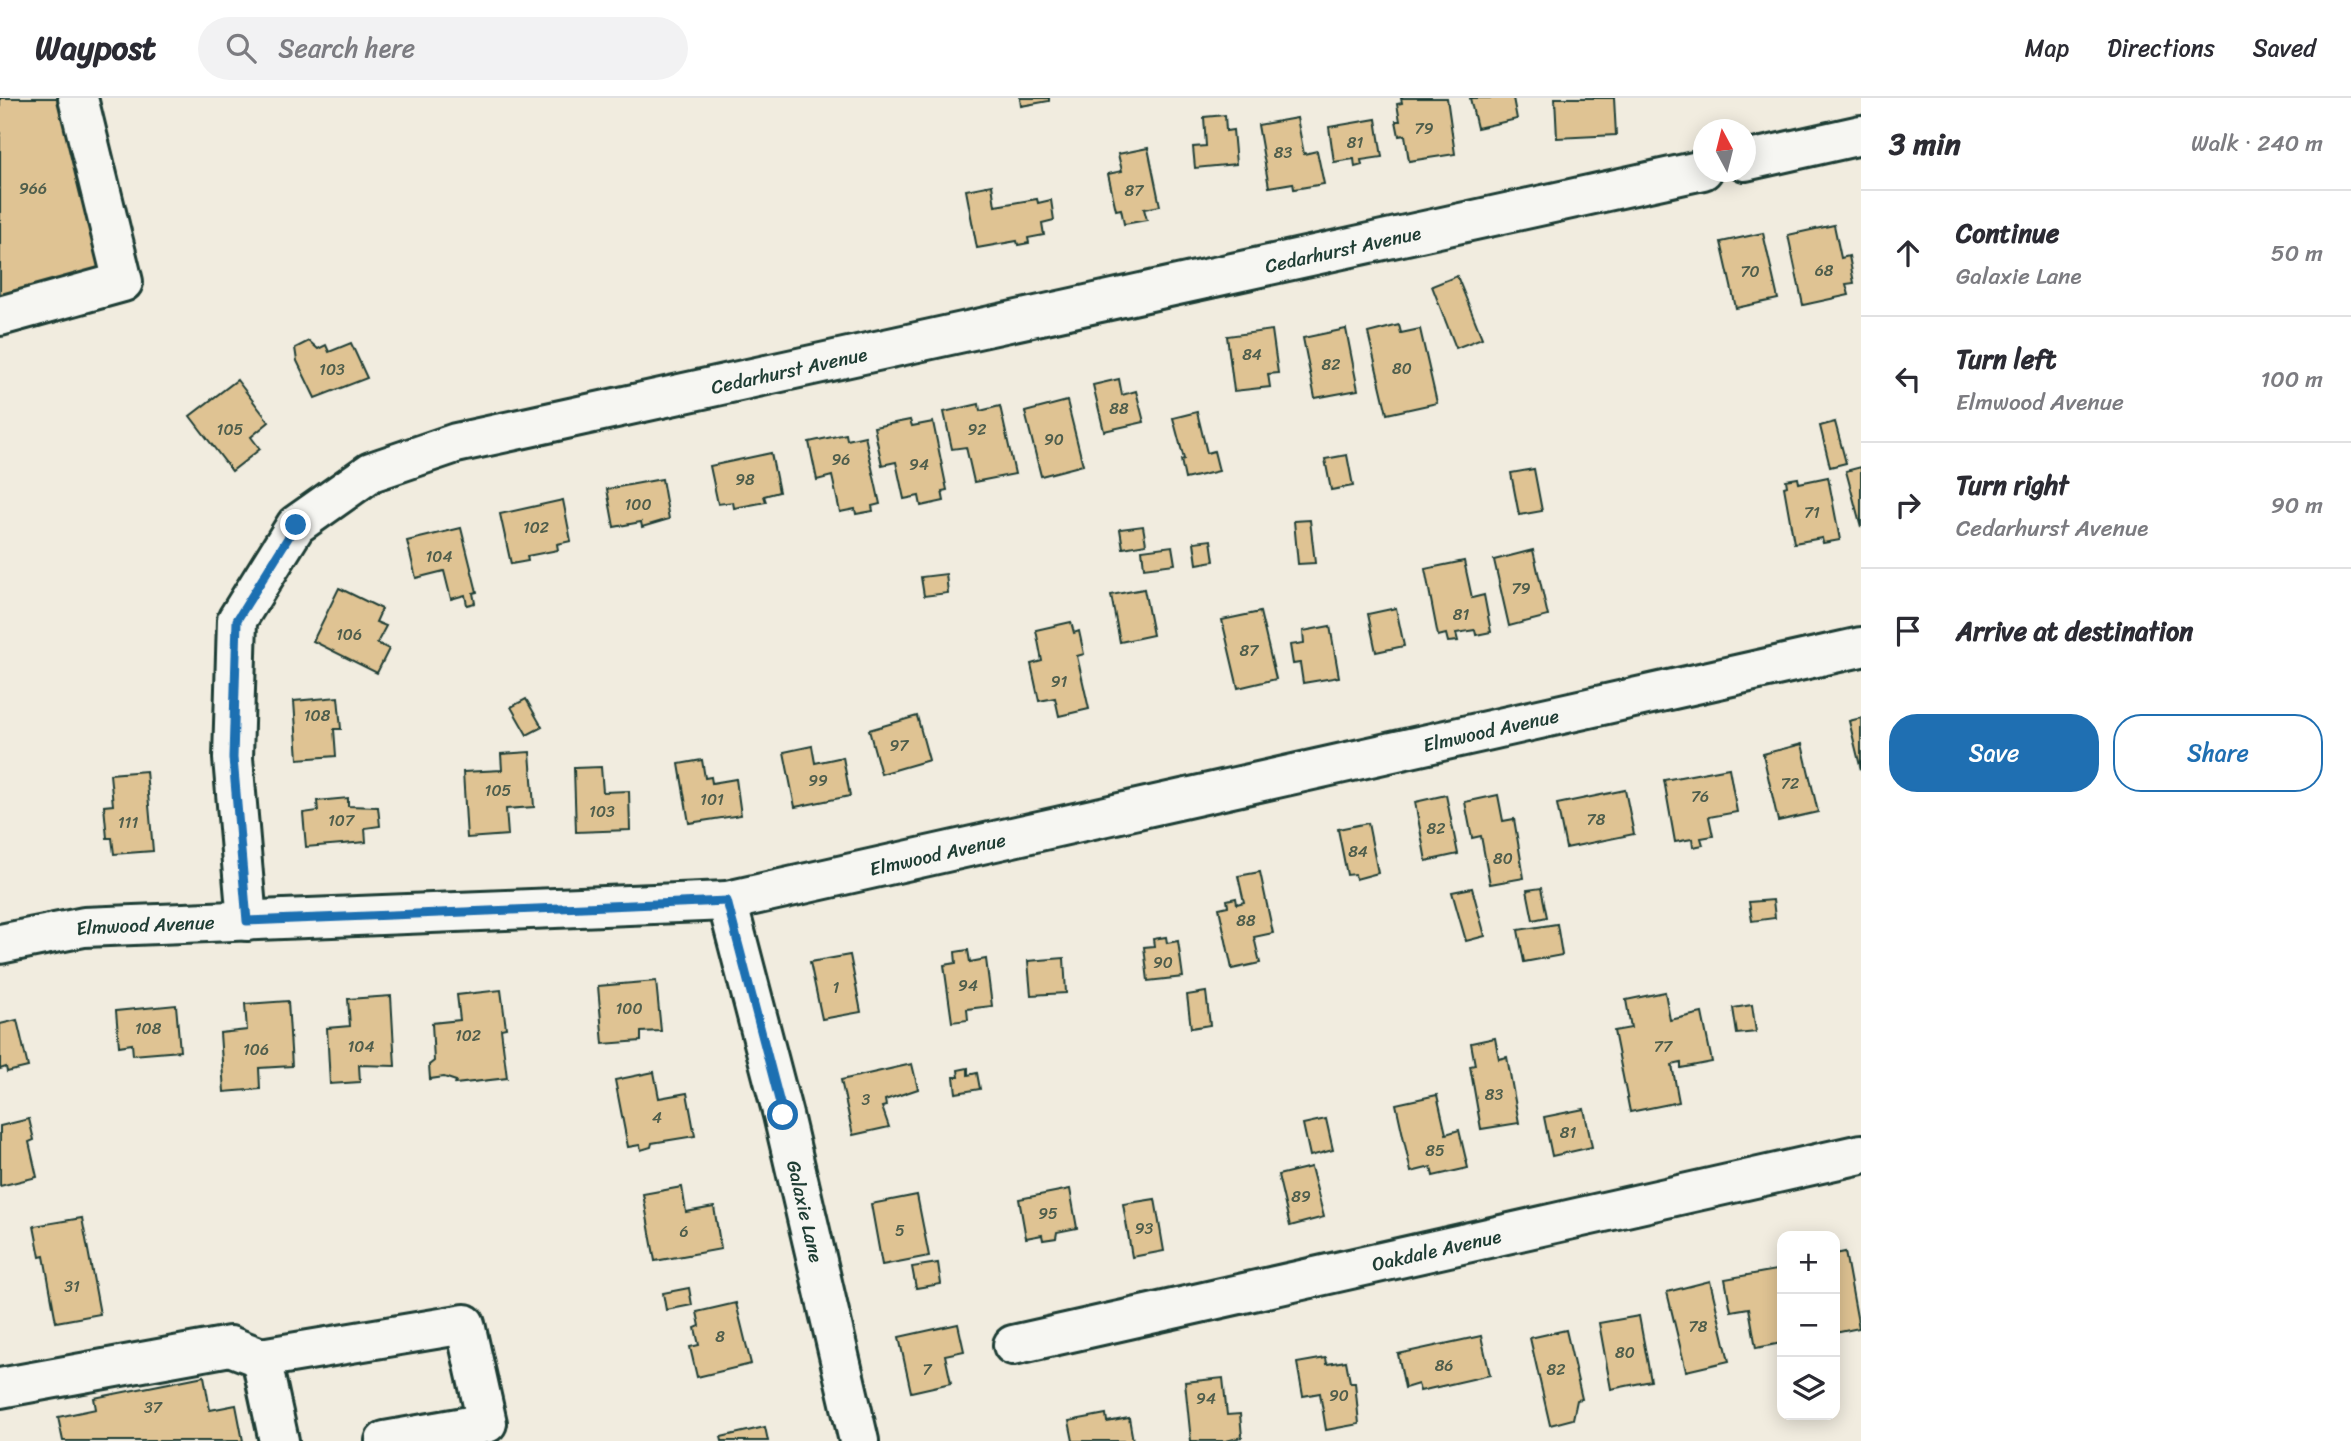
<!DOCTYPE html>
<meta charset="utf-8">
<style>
:root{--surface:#fff;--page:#f2f2f3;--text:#2b2b33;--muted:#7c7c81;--line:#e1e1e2;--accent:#1f6fb2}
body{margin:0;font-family:Sriracha,sans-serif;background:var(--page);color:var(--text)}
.controls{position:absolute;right:21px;bottom:21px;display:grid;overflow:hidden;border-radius:14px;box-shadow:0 4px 18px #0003}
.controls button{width:63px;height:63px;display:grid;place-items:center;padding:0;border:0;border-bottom:2px solid var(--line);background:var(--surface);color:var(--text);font:35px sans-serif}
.compass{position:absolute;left:1693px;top:21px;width:63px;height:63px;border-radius:50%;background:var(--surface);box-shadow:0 4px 18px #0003;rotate:353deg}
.stop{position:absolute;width:21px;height:21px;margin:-16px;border:5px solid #1f6fb2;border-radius:50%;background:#fff}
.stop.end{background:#1f6fb2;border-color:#fff;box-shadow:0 2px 7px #0008}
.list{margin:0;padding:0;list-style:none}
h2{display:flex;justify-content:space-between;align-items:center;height:91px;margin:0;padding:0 28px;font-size:30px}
h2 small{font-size:23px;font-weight:400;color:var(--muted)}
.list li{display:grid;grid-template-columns:46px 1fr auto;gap:21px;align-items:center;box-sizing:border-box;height:126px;padding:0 28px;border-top:2px solid var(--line)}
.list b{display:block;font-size:26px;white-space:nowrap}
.list p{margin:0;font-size:23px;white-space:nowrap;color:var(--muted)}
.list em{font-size:23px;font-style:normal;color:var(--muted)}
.actions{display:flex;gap:14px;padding:21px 28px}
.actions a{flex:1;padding:16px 0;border:2px solid var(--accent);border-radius:28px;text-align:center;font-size:24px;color:var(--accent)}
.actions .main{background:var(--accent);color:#fff}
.icon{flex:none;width:38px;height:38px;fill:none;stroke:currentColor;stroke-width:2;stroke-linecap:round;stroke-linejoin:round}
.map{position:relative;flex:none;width:1861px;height:1343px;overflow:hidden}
header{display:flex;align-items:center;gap:42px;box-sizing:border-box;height:98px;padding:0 35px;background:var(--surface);border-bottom:2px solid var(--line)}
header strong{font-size:33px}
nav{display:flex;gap:38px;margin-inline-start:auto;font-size:24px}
.search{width:490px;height:63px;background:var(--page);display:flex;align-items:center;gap:18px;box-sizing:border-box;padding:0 24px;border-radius:38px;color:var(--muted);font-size:26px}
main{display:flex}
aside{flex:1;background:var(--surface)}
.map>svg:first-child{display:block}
.building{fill:#dfc393;stroke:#1f3d34;stroke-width:2}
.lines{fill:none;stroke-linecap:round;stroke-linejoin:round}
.minor-casing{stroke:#1f3d34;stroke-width:44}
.minor{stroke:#f6f6f2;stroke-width:38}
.route{stroke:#1f6fb2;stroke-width:9}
.labels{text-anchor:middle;stroke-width:6;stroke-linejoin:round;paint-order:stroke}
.number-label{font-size:16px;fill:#4f5e4c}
.street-label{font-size:19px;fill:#1f3d34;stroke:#f6f6f2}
</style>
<header>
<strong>Waypost</strong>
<div class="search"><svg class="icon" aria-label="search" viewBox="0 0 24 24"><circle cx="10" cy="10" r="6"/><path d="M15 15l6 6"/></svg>Search here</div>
<nav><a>Map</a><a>Directions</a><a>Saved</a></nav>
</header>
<main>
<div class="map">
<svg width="1861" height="1343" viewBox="0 0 1861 1343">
<rect width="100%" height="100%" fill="#f1ecdf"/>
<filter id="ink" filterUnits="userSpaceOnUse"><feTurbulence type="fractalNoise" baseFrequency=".0143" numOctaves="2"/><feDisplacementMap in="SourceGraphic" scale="14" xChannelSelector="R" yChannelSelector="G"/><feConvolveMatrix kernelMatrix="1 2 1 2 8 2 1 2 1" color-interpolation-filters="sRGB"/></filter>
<g filter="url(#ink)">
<!-- building -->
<g class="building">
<polygon points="0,0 63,0 109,182 0,210"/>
<polygon points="1020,0 1049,0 1049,3 1021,8"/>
<polygon points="1401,0 1447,0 1455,56 1409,63 1405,37 1399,38 1396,23 1400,23 1397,6 1402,5"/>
<polygon points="1470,0 1513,0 1517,21 1477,30"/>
<polygon points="1555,0 1614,0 1616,37 1557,40"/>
<polygon points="1225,17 1226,33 1233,32 1236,66 1195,70 1193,49 1206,48 1204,19"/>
<polygon points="1297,20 1304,56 1317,53 1324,86 1294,91 1293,85 1269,89 1258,27"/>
<polygon points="1376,21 1382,59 1361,62 1362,67 1355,69 1354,61 1334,64 1329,29"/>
<polygon points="1148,50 1160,108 1144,111 1147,122 1124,126 1121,111 1116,112 1108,76 1122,73 1118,56"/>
<polygon points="992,87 995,108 1037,101 1038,105 1051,102 1054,122 1042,125 1044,137 1028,140 1029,145 1018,147 1017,143 977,150 966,92"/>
<polygon points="1834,127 1841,160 1849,158 1854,185 1846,186 1849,197 1803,207 1788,137"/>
<polygon points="1763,135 1778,201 1736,210 1721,144"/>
<polygon points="1457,178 1482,240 1456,250 1432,188"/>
<polygon points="1399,227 1401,235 1420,231 1437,305 1387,316 1368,235"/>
<polygon points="1346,231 1358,292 1315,300 1303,240"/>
<polygon points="1272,232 1278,275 1268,276 1270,289 1234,293 1227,238"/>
<polygon points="309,243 318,251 326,247 329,254 351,245 367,280 315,300 297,263 295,250"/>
<polygon points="1119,281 1122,297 1136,293 1144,324 1104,333 1093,287"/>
<polygon points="237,282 269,324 251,339 260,351 232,373 190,318"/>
<polygon points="1067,303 1083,367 1041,378 1025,314"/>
<polygon points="979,306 980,313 1000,308 1015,376 974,384 966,349 952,351 944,314"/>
<polygon points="1197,314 1207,355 1214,353 1219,373 1185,381 1181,362 1184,361 1173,320"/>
<polygon points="910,322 912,328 933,324 947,392 942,393 944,403 921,408 919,398 904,401 896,364 882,367 874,329"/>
<polygon points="1835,324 1846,365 1830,369 1820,328"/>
<polygon points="846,336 847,342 865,338 880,406 872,408 873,413 856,416 855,411 840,414 832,378 817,382 809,344"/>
<polygon points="771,355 779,394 764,398 766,404 734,410 733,404 718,406 710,368"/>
<polygon points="1347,357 1353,388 1331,392 1325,361"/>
<polygon points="1861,369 1861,429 1846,373"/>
<polygon points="1534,371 1542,413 1519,417 1511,375"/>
<polygon points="1828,379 1840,442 1823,445 1822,440 1794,445 1784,389 1787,388 1786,382 1798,380 1799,385"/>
<polygon points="662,381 669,421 642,429 641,424 614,429 607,391"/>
<polygon points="563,402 571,443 557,446 558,452 527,458 528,463 511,466 500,416"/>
<polygon points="1310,422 1315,465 1298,466 1294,423"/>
<polygon points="1143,428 1146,446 1123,450 1120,431"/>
<polygon points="461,430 477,494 473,495 475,505 467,507 465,497 451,501 444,473 416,480 407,443"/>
<polygon points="1211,442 1214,463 1197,466 1194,444"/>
<polygon points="1172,448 1175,466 1144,470 1142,452"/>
<polygon points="1533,452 1548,518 1509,528 1494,462"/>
<polygon points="1464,463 1472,500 1484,497 1491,534 1476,537 1475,532 1456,535 1458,543 1448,544 1446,536 1438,538 1425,471"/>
<polygon points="946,476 948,495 924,498 921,479"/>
<polygon points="339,490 382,511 376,524 386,528 377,545 389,551 377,575 313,543"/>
<polygon points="1144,491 1153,537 1120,544 1111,497"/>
<polygon points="1396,510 1404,548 1376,554 1368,516"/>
<polygon points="1260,514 1276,581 1238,590 1222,522"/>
<polygon points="1071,524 1074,535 1079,533 1084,556 1077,558 1089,611 1059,618 1055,600 1039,603 1031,566 1042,563 1036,532"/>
<polygon points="1330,528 1339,579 1303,585 1300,565 1293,566 1290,547 1304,545 1303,533"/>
<polygon points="338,599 341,631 334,631 336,658 298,661 294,603"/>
<polygon points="526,601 542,629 527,637 511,609"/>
<polygon points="917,618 929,662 881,676 869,632"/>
<polygon points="1861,620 1861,672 1849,623"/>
<polygon points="1802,646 1818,714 1778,723 1763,656"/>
<polygon points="812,648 815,665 843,659 850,698 795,709 784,654"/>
<polygon points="530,654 534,709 506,711 508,737 467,740 463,674 502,672 501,656"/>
<polygon points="702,662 705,680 711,679 712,685 736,681 741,717 689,725 679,666"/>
<polygon points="601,669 603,694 629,693 630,732 576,734 574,670"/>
<polygon points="1729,670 1737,714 1709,719 1713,738 1701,740 1703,747 1693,749 1692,741 1675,744 1664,682"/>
<polygon points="146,673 153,753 114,756 112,740 107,740 104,708 113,707 110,676"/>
<polygon points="1625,692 1634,736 1566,750 1557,706"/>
<polygon points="1446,697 1458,756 1426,763 1415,704"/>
<polygon points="1498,697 1503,723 1514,721 1524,780 1490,786 1481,738 1472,740 1465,704"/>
<polygon points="348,700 348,708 378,709 380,728 365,730 366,744 306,749 303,715 318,713 317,703"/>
<polygon points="1368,725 1378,775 1356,781 1355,776 1347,777 1338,731"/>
<polygon points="1260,774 1273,835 1254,839 1260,865 1232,871 1219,810 1228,808 1227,802 1236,800 1237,806 1244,804 1238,778"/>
<polygon points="1472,790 1485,838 1466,843 1452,794"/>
<polygon points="1541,790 1547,819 1533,822 1527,792"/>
<polygon points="1773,802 1775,820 1752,823 1749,804"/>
<polygon points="1557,826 1562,857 1524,864 1518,832"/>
<polygon points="1166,839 1167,845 1178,843 1183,879 1148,883 1144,849 1154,848 1153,841"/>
<polygon points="968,852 970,864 986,861 992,908 967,911 968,922 952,924 944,867 956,865 955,854"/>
<polygon points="850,857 861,914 822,921 810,864"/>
<polygon points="1064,860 1066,895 1031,897 1028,863"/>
<polygon points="656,883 661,933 641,934 641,943 603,946 598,888"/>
<polygon points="501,892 506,930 501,931 507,980 455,986 456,983 444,979 430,981 429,967 434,963 432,925 460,922 457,897"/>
<polygon points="1206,894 1210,927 1191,930 1187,897"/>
<polygon points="1665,894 1670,922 1702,915 1712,964 1681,970 1681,965 1672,967 1679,1004 1630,1014 1614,933 1631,930 1626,902"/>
<polygon points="391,898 395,968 359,967 360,984 330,986 327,930 350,928 348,901"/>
<polygon points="288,903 292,968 259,970 260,991 224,994 220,935 247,932 245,906"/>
<polygon points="176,907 180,953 133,957 132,946 119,948 116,913"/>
<polygon points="1752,907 1756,934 1737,936 1733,910"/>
<polygon points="17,922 28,969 7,974 6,969 0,971 0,926"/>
<polygon points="1495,940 1499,961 1507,959 1519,1025 1481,1031 1470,968 1475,967 1471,945"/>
<polygon points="912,966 918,991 885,1002 886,1008 882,1009 889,1029 853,1037 841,982"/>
<polygon points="968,970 968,977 977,975 980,991 956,995 954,979 959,979 958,972"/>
<polygon points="654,974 659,1000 687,995 695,1038 652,1045 651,1049 641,1052 640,1047 628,1049 615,982"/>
<polygon points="1437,997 1446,1036 1459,1032 1468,1070 1433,1078 1431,1069 1411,1074 1396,1006"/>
<polygon points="1584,1011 1592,1049 1552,1058 1544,1019"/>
<polygon points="29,1021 34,1042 29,1044 37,1079 0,1088 0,1028"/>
<polygon points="1326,1021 1333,1052 1310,1058 1303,1026"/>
<polygon points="1311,1069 1324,1119 1290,1128 1278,1077"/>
<polygon points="682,1089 686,1114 714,1109 721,1151 655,1163 643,1096"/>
<polygon points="1070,1091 1077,1130 1057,1134 1056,1140 1043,1142 1042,1137 1026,1140 1019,1101"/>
<polygon points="917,1097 929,1158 882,1167 871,1106"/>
<polygon points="1155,1101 1164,1153 1132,1159 1123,1106"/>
<polygon points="82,1120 100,1216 56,1224 44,1158 40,1159 34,1128"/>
<polygon points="1845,1154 1859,1230 1835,1235 1835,1156"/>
<polygon points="938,1165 941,1186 916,1190 912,1169"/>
<polygon points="1782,1171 1782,1245 1756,1250 1749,1210 1731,1213 1725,1181"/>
<polygon points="1710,1183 1729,1263 1686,1273 1667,1194"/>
<polygon points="689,1190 692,1207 666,1212 663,1195"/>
<polygon points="736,1205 751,1266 697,1279 690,1249 699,1247 695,1230 700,1228 697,1214"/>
<polygon points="1639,1218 1651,1283 1611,1291 1599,1225"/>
<polygon points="958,1226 964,1253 945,1257 951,1285 911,1294 899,1239"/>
<polygon points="1566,1232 1582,1301 1577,1302 1573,1321 1550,1327 1530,1240"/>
<polygon points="1481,1238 1490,1277 1420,1293 1418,1286 1405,1290 1398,1256"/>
<polygon points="1326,1260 1327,1266 1346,1263 1350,1284 1355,1284 1359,1326 1326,1332 1320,1295 1303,1298 1297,1265"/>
<polygon points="204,1278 210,1312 236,1307 243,1343 63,1343 58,1319 96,1311 94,1300"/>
<polygon points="1223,1280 1227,1317 1240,1316 1242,1339 1226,1343 1191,1343 1185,1284"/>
<polygon points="1106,1316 1107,1324 1129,1320 1133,1343 1073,1343 1069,1323"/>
<polygon points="765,1329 768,1343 722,1343 721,1339"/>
</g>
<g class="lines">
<!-- minor casing -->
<g class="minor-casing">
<g id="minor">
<polyline points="1745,63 1861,37"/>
<polyline points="0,218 123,184 78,0"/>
<path id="s1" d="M 727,803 L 783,1017 L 859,1343"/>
<path id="s2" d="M 247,823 L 233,660 L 237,522 L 296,427 L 371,374 L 456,345 L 1703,72"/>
<path id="s3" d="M 0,846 L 84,829 L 727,803 L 1861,549"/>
<path id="s4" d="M 1013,1247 L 1861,1056"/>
<polyline points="261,1260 279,1343"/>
<polyline points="0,1290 230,1248 261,1260 465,1226 487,1325 385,1343"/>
</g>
</g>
<!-- minor -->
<use href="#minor" class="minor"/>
</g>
</g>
<g class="lines" filter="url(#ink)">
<!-- route -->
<polyline class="route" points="296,427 237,522 233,660 247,823 727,803 783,1017"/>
</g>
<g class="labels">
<!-- number labels -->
<g class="number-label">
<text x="1424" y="36">79</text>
<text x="1355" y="50">81</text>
<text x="1283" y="60">83</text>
<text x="33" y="96">966</text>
<text x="1134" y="98">87</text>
<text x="1824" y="178">68</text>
<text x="1750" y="179">70</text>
<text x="1252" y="262">84</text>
<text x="1331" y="272">82</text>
<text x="1402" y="276">80</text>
<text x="332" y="277">103</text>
<text x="1119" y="316">88</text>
<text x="230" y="337">105</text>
<text x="977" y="337">92</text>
<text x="1054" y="347">90</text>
<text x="841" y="367">96</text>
<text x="919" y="372">94</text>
<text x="745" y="387">98</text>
<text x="638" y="412">100</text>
<text x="1812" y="420">71</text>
<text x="536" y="435">102</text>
<text x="439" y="464">104</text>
<text x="1521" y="496">79</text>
<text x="1461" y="522">81</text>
<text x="349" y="542">106</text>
<text x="1249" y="558">87</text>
<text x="1059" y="589">91</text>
<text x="317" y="623">108</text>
<text x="899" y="653">97</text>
<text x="818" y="688">99</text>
<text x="1790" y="691">72</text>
<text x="498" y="698">105</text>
<text x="1700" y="704">76</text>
<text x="712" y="707">101</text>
<text x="602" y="719">103</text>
<text x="1596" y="727">78</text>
<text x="341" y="728">107</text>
<text x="128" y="730">111</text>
<text x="1436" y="736">82</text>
<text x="1358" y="759">84</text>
<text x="1503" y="766">80</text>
<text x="1246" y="828">88</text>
<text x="1163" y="870">90</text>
<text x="968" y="893">94</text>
<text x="836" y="895">1</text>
<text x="629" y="916">100</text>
<text x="148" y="936">108</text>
<text x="468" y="943">102</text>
<text x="361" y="954">104</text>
<text x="1663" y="954">77</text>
<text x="256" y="957">106</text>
<text x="1494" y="1002">83</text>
<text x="866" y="1007">3</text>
<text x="657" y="1025">4</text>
<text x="1568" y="1040">81</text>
<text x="1435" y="1058">85</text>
<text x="1301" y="1104">89</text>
<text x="1048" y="1121">95</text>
<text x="1144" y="1136">93</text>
<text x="900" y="1138">5</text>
<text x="684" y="1139">6</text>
<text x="72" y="1194">31</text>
<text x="1698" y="1234">78</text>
<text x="720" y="1244">8</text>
<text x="1625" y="1260">80</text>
<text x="1444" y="1273">86</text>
<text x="927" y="1277">7</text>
<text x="1556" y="1277">82</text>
<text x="1339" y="1303">90</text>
<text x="1206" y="1306">94</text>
<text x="153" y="1315">37</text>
</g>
<!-- street labels -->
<g class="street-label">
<text dy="7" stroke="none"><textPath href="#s2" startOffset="1503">Cedarhurst Avenue</textPath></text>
<text dy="7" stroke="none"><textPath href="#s2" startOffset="936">Cedarhurst Avenue</textPath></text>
<text dy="7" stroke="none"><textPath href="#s3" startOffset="1512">Elmwood Avenue</textPath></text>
<text dy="7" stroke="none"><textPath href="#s3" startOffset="945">Elmwood Avenue</textPath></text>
<text dy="7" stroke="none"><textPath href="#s3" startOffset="147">Elmwood Avenue</textPath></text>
<text dy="7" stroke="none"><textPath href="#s1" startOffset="320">Galaxie Lane</textPath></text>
<text dy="7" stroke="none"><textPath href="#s4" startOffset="434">Oakdale Avenue</textPath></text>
</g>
</g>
</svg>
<div class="controls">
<button>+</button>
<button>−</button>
<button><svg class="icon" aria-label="layers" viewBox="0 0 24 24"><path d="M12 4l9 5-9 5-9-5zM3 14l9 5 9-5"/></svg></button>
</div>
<svg class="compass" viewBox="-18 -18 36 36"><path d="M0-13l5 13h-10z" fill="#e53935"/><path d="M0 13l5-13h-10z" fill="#7c7c81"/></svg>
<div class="stop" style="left:783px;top:1017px"></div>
<div class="stop end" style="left:296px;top:427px"></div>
</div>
<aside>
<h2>3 min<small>Walk · 240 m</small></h2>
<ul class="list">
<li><svg class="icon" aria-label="ahead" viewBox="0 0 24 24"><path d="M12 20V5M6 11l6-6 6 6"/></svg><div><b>Continue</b><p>Galaxie Lane</p></div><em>50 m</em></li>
<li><svg class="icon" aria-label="left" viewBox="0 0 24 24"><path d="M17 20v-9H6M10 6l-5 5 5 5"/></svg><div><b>Turn left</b><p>Elmwood Avenue</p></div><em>100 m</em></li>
<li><svg class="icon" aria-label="right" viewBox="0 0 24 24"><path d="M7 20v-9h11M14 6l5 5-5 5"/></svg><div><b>Turn right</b><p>Cedarhurst Avenue</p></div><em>90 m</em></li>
<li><svg class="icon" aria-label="arrive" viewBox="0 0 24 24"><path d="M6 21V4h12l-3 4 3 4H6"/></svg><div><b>Arrive at destination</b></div></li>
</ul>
<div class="actions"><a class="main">Save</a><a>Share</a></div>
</aside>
</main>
